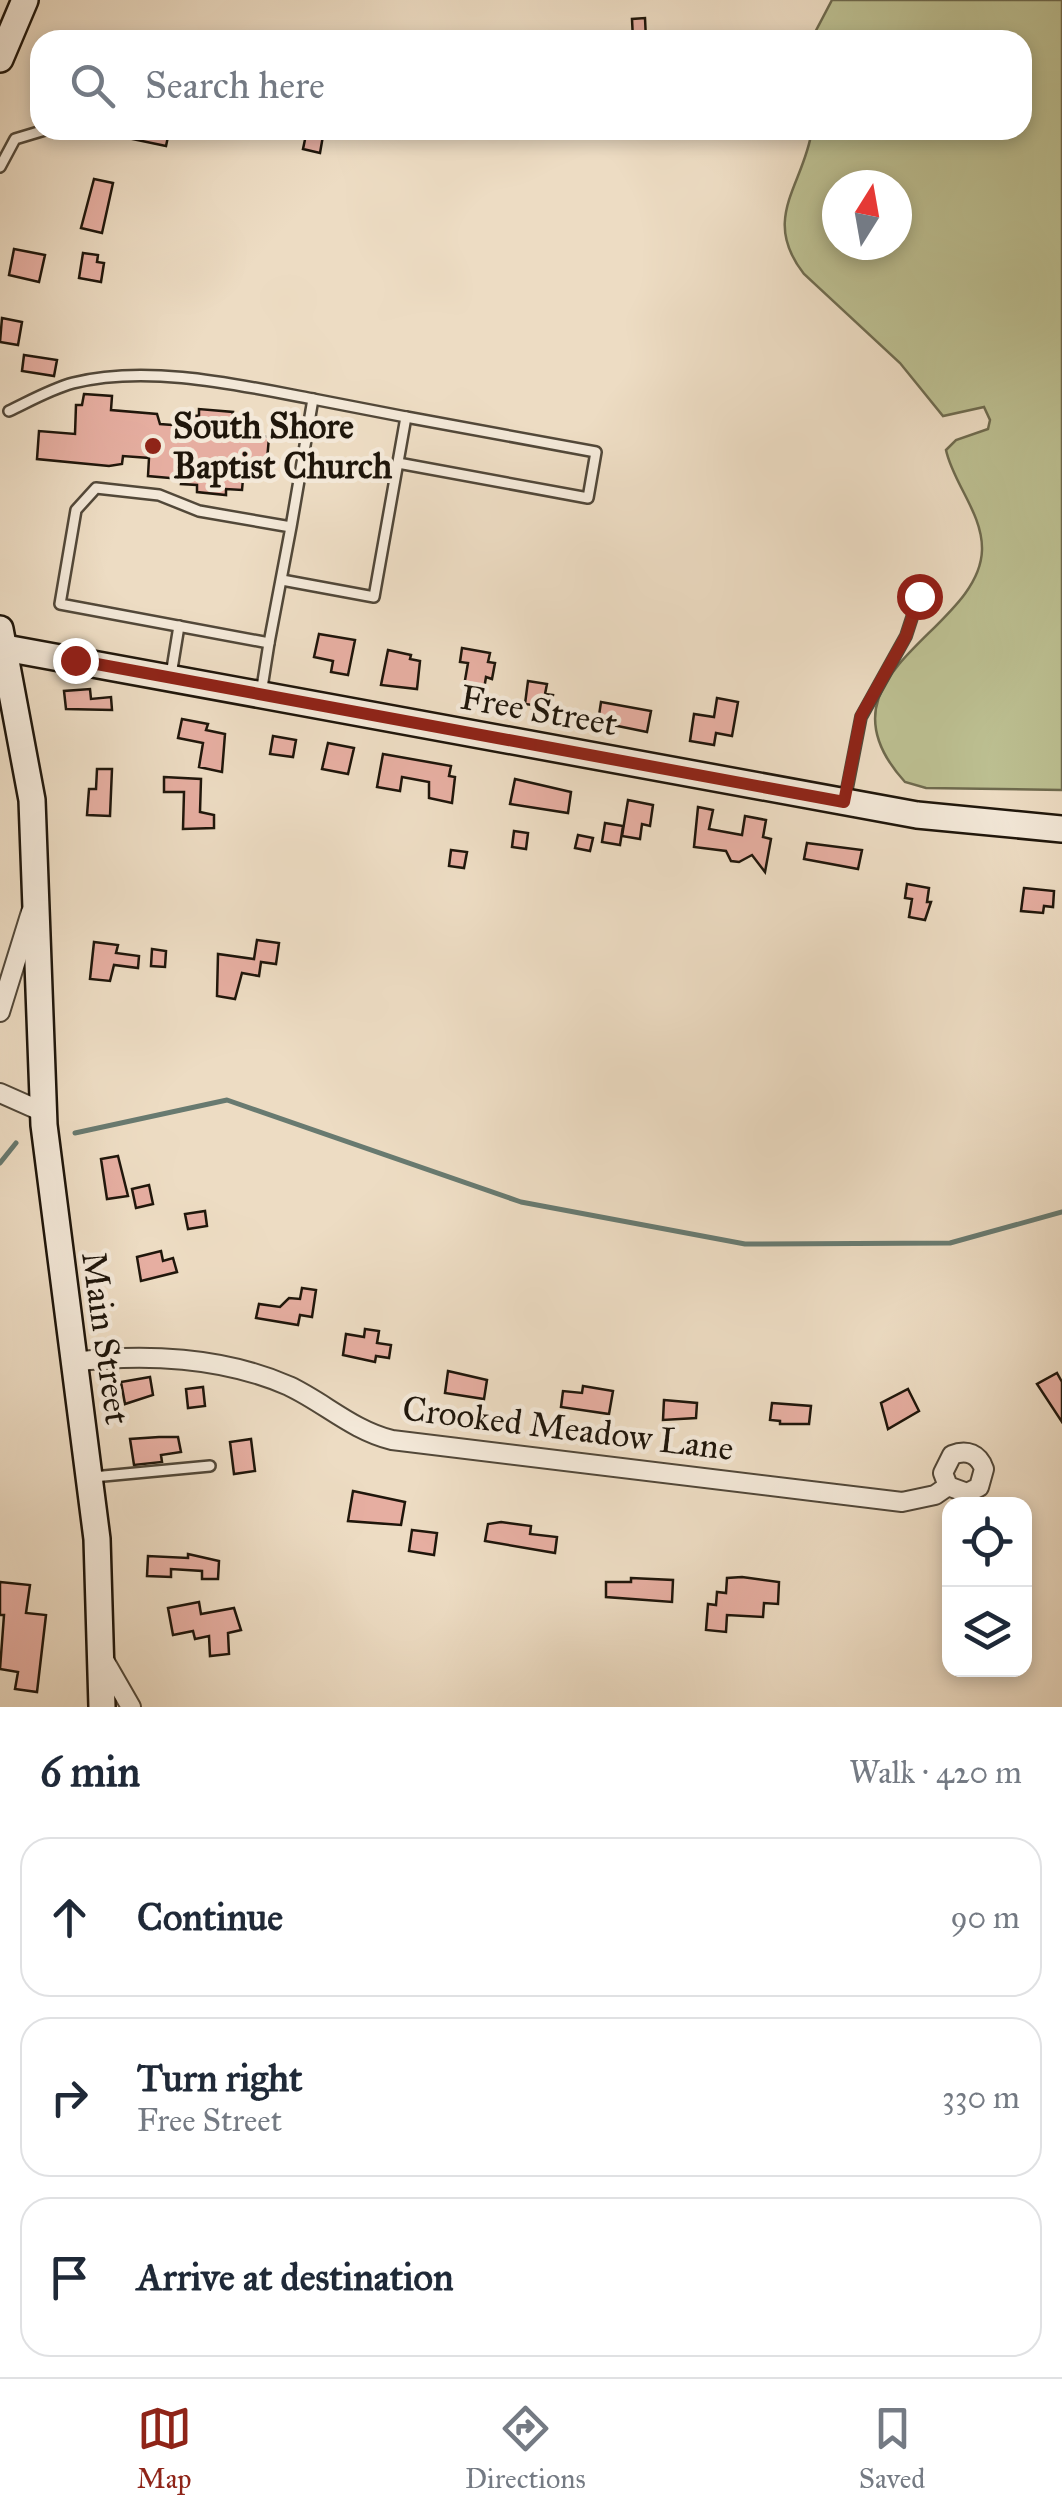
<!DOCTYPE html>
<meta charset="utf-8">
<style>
:root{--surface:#fff;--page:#f2f2f3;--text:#1f2937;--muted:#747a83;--line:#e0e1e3;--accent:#8f2418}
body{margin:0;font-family:"IM FELL Great Primer",serif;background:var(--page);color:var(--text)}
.controls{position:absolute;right:30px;bottom:30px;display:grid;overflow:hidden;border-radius:20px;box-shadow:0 5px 15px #0003}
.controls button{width:90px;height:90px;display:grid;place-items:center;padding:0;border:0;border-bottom:2px solid var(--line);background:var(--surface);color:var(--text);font:50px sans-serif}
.compass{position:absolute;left:822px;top:170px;width:90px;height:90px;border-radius:50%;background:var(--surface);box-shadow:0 5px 15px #0003;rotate:11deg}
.stop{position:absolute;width:30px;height:30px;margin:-22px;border:8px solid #8f2418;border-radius:50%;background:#fff}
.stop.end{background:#8f2418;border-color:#fff;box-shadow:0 2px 10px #0008}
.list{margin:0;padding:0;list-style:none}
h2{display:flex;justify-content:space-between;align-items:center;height:130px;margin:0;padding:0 40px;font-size:42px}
h2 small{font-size:32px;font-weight:400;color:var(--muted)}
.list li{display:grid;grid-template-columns:65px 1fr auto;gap:30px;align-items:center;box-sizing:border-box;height:160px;margin:0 20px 20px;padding:0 20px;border:2px solid var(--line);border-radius:30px}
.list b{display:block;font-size:38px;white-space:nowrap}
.list p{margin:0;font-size:32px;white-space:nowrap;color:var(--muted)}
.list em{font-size:32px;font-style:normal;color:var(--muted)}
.icon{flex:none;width:55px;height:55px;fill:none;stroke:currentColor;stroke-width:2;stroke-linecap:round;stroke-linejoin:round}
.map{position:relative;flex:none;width:1062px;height:1707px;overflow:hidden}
.search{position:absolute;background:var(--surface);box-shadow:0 5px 15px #0003;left:30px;right:30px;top:30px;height:110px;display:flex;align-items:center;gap:25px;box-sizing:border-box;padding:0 35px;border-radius:30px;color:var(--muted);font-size:38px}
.sheet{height:670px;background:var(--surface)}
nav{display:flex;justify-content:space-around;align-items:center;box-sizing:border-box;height:140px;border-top:2px solid var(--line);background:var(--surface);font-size:28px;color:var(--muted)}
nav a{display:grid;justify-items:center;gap:5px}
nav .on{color:var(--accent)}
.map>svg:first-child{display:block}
.green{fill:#bcbf91;stroke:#6e6a4e;stroke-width:2.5;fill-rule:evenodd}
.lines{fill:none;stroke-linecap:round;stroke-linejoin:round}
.stream{stroke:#687a70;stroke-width:5}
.building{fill:#e6aea1;stroke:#1f160b;stroke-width:2.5}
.lane-casing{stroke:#524839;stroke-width:14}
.street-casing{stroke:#524839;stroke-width:22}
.secondary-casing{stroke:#1f160b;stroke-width:30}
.lane{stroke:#f3e8d8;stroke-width:9}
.street{stroke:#f3e8d8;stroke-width:18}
.secondary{stroke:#f3e8d8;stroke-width:25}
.route{stroke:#8f2418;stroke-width:12}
.poi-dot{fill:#8f2418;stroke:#f3e8d8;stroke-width:4}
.labels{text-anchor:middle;stroke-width:9;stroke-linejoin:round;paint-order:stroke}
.poi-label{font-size:35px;font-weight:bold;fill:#1f160b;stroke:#f3e8d8;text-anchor:start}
.street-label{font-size:35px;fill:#1f160b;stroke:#f3e8d8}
</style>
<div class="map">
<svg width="1062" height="1707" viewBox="0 0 1062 1707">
<rect width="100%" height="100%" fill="#eddcc3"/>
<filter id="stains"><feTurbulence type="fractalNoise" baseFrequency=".002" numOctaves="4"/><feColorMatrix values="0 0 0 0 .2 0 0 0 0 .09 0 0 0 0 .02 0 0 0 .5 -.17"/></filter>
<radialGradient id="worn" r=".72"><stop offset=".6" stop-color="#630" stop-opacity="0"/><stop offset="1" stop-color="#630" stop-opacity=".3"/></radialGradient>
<!-- green -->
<path class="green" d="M 832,0 L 1062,0 L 1062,790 L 926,788 L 905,782 C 807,674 980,632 982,550 C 983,514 953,483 946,450 L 956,440 L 988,429 L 990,420 L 984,407 L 943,416 L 900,363 L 804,274 C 760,218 804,185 812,130 L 1022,130 L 1022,40 L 811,40 ZM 837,185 L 897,185 L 897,245 L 837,245 Z"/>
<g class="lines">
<!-- stream -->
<g class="stream">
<polyline points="75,1133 227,1100 521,1202 745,1244 950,1243 1062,1212"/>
<polyline points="0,1163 16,1143"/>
</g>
</g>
<!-- building -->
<g class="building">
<polygon points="645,18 646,40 633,40 632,19"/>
<polygon points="118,130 161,130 169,132 166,146 118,136"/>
<polygon points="307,130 324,130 320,153 303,149"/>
<polygon points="94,179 113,183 102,233 81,228"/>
<polygon points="14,249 45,255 39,282 9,275"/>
<polygon points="83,253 98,255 97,262 104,263 101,282 79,278"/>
<polygon points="2,318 22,322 18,345 0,342"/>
<polygon points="24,355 57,360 54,376 22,371"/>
<polygon points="84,394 112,396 111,410 157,414 160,424 185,426 186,415 199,416 199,409 233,412 232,418 247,419 246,427 261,428 260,436 269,437 266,472 256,471 256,480 243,479 242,490 226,489 226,495 197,492 197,485 181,484 182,479 148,476 149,458 123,456 122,464 109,466 37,459 39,431 75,434 76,405 82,405"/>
<polygon points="319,634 355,640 348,675 331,672 333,661 314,657"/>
<polygon points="462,648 490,653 488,662 495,663 492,679 486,677 484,689 464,686 468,663 460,662"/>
<polygon points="388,650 411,655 410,659 420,661 417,689 381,685"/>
<polygon points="528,681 547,684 545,694 553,695 549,718 531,715 533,705 525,704"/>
<polygon points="90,689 91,699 111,697 112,710 66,709 64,691"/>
<polygon points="717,698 738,702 732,736 716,733 714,745 690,741 694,714 714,717"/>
<polygon points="601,702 651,711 647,732 598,722"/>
<polygon points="182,719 208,724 206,730 225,734 222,772 199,767 203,743 178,738"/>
<polygon points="273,736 296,740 293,757 270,754"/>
<polygon points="328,743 354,748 348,774 322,769"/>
<polygon points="383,754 451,766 449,776 455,777 452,803 429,798 429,782 402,777 400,791 377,787"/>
<polygon points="97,769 112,769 110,816 87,815 89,789 96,789"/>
<polygon points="164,777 201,779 200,812 214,815 214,828 183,829 184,792 164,792"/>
<polygon points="515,779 571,792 568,813 510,804"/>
<polygon points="628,800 653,805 650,826 642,824 640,839 622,836"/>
<polygon points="698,807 713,810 709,829 742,835 745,816 766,820 763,837 771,839 765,872 752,855 739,862 731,861 726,851 694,847"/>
<polygon points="605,823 623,826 620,845 602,842"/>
<polygon points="514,831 528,833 526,849 512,847"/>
<polygon points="578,835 593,838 590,851 575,848"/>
<polygon points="807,843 862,850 858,869 804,859"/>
<polygon points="451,850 467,852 464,868 449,866"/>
<polygon points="907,884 929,888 927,902 931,902 925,920 909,917 912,899 905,898"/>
<polygon points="1024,888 1054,891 1053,907 1044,906 1043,913 1021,911"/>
<polygon points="257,940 279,943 276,964 261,962 259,976 242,973 235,999 217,996 218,954 254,959"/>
<polygon points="94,942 118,945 116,953 139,956 138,968 114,965 110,981 90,979"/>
<polygon points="152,949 166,951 165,967 151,966"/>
<polygon points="118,1156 128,1196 107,1199 101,1159"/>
<polygon points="149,1185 153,1204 136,1208 132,1189"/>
<polygon points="205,1211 207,1226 188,1229 185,1214"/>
<polygon points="161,1251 163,1261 173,1258 177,1272 141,1281 137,1257"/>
<polygon points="302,1288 316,1290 312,1317 300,1315 298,1325 256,1318 259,1304 280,1307 289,1298 300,1299"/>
<polygon points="365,1329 379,1331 377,1343 391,1345 389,1358 376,1356 375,1362 343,1355 346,1334 364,1337"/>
<polygon points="448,1371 487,1380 484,1399 445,1393"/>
<polygon points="1057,1373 1062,1382 1062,1422 1037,1384"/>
<polygon points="150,1377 153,1395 125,1404 121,1382"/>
<polygon points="583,1386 613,1391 609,1414 561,1407 563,1391 582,1393"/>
<polygon points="203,1387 205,1406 188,1408 186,1389"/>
<polygon points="908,1389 919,1411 888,1429 881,1403"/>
<polygon points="664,1400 697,1403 696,1418 663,1420"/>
<polygon points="772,1403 811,1406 809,1424 780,1424 780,1421 770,1420"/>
<polygon points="159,1437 178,1437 181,1452 161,1455 162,1462 134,1465 130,1439"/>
<polygon points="251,1439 255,1471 234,1474 230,1442"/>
<polygon points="353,1491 405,1502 401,1525 348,1521"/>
<polygon points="501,1522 531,1526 530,1534 557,1537 555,1553 485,1541 488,1524"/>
<polygon points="412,1530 437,1533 434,1555 409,1551"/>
<polygon points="188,1554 219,1561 218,1579 202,1579 202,1571 171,1569 171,1577 147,1576 148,1556 188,1558"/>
<polygon points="742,1577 779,1582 778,1604 764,1603 763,1617 727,1615 726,1632 706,1630 708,1604 716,1605 717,1592 726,1593 727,1578"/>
<polygon points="631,1578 673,1580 672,1602 606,1597 606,1582 631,1582"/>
<polygon points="0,1582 30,1585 26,1613 46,1615 37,1692 15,1689 18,1672 0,1669 4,1615 0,1615"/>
<polygon points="199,1602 201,1614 234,1608 241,1630 228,1633 229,1654 210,1656 209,1636 195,1639 193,1631 173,1635 168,1608"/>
</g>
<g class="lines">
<!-- lane casing -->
<g class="lane-casing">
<g id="lane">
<polyline points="0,167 15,139 45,130"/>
<path d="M 9,411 C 30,401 51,389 73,383 C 148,364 239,385 313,399 L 291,527 L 199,511 L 159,495 L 96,488 L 76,510 L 60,604 L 269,643 L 291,527"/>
<polyline points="398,463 588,498 596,452 406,417"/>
<polyline points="282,580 374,597 406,417 313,399"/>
<polyline points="171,675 179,626"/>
<polyline points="261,694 269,643"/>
<polyline points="845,799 861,717 906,636 919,596"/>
<polyline points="93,1477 210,1466"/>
</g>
</g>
<!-- street casing -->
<g class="street-casing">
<g id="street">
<polyline points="0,1012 31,912"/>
<polyline points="0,1093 43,1112"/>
<path d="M 73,1362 C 144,1353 223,1357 289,1386 C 325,1403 352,1430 392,1440 L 902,1502 L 935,1495 L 948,1486 L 943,1473 L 952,1455 C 967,1449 979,1454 984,1469 L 979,1487 L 967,1493 L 948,1486"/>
<polyline points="104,1660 131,1707"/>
</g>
</g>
<!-- secondary casing -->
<g class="secondary-casing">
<g id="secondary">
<polyline points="0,59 25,0"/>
<polyline points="0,629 32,800 44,1125 97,1539 102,1707"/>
<polyline points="0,647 917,815 1062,829"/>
</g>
</g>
<!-- lane -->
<use href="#lane" class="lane"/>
<!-- street -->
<use href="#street" class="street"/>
<!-- secondary -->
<use href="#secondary" class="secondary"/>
</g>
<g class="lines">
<!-- route -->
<polyline class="route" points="75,660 844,802 861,716 906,636 919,596"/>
</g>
<!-- markers -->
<circle class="poi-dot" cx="153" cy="446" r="10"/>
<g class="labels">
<!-- poi labels -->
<g class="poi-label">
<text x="173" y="438">South Shore<tspan x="173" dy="40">Baptist Church</tspan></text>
</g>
<!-- street labels -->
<g class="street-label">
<text transform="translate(539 710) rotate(10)" y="12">Free Street</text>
<text transform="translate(106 1338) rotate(82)" y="12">Main Street</text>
<text transform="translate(568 1428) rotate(7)" y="12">Crooked Meadow Lane</text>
</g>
</g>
<rect width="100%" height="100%" filter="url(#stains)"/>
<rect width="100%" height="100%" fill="url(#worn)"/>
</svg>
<div class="controls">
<button><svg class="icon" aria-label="locate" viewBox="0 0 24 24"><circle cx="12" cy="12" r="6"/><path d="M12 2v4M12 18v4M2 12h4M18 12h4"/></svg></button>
<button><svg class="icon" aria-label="layers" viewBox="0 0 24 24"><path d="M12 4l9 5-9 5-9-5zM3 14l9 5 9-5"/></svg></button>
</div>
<svg class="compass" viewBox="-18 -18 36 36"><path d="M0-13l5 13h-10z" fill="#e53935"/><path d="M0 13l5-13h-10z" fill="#747a83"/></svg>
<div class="stop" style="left:919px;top:596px"></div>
<div class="stop end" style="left:75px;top:660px"></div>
<div class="search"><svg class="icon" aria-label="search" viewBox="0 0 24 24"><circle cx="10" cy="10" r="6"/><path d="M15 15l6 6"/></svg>Search here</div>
</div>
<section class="sheet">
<h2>6 min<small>Walk · 420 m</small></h2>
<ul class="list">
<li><svg class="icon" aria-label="ahead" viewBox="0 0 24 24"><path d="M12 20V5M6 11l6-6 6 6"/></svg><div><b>Continue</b></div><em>90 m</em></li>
<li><svg class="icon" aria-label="right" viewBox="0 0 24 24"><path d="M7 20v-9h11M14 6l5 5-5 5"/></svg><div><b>Turn right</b><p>Free Street</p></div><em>330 m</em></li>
<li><svg class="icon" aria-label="arrive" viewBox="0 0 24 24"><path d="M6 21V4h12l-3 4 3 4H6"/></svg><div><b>Arrive at destination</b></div></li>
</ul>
</section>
<nav>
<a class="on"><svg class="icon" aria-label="map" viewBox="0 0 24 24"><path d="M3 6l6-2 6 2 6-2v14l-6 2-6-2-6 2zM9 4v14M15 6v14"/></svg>Map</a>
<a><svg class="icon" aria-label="directions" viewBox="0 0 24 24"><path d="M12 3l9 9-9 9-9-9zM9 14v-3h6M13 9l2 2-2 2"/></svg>Directions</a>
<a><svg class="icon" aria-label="saved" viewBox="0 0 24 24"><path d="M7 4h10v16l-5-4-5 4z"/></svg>Saved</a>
</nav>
